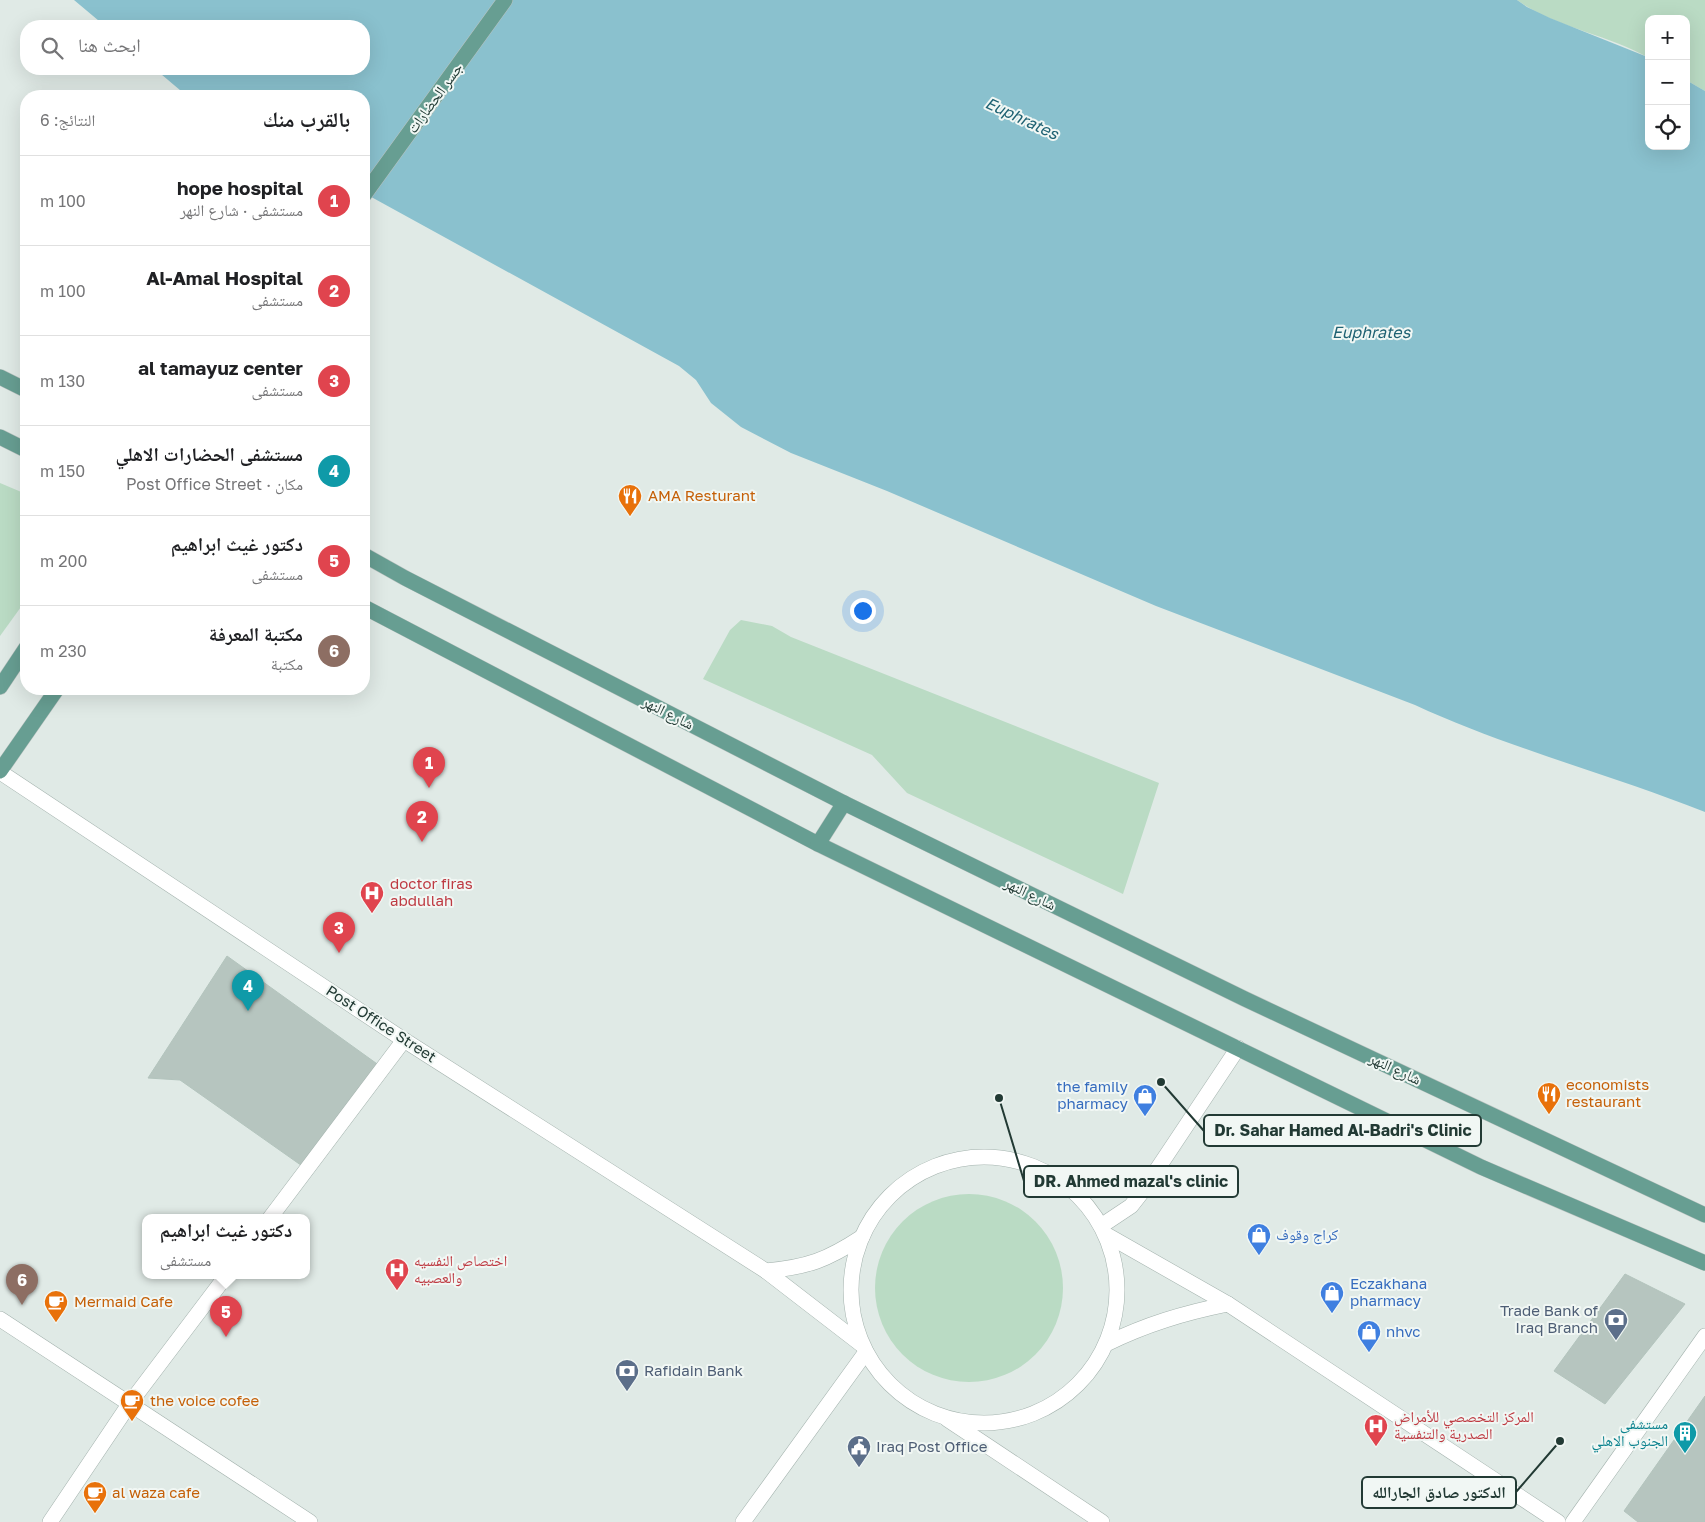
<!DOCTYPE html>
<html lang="ar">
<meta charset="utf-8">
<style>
:root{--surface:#fff;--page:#f6f6f6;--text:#202124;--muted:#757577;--line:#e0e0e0;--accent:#7c3aed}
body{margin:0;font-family:"Golos Text","Noto Naskh Arabic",sans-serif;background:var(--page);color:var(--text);direction:rtl}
.controls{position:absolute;right:15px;top:15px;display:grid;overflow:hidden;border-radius:10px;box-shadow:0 5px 20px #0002}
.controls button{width:45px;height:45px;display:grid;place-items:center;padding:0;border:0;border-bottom:1px solid var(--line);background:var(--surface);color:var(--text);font:25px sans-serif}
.you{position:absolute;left:862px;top:610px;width:18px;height:18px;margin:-12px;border:4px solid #fff;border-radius:50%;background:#1a73e8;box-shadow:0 0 0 8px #1a73e833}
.badge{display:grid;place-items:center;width:32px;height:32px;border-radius:50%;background:var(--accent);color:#fff;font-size:16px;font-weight:700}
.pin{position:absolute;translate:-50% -41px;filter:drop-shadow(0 1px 2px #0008)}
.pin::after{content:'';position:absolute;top:26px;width:18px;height:15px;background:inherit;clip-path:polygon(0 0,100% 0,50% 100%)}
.popup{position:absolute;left:142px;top:1214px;width:168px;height:65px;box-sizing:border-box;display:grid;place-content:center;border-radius:10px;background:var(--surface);filter:drop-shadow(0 1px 4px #0005);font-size:16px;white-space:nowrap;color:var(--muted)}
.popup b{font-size:19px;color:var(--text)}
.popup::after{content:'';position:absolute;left:50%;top:100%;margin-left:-10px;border:10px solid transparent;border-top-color:var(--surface)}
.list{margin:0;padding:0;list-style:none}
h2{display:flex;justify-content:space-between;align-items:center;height:65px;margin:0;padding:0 20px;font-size:21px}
h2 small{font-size:16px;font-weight:400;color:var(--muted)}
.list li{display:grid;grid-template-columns:32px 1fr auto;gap:15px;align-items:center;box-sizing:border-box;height:90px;padding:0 20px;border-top:1px solid var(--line)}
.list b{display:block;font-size:19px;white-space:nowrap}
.list p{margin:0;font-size:16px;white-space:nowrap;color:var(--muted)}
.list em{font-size:16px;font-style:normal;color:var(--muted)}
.icon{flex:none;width:28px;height:28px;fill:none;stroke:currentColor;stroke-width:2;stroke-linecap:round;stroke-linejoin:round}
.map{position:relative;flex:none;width:1705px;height:1522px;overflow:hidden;direction:ltr}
.search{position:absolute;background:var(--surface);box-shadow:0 5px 20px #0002;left:20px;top:20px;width:350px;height:55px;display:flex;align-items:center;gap:12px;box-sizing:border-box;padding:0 18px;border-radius:20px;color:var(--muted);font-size:19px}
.panel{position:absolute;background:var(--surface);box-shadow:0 5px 20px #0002;left:20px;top:90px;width:350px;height:605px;border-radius:20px;direction:rtl}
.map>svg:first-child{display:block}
.green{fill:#badbc4}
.water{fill:#8ac1ce}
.building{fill:#b6c5bf;stroke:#b3c4bd}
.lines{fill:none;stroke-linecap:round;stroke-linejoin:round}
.minor-casing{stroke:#a3b2ad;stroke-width:16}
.major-casing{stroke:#bdc4c2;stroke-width:16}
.minor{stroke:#fff;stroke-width:15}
.major{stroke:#679e92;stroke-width:15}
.labels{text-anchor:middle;stroke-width:4;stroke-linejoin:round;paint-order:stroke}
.street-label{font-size:15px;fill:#223a34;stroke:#f1f7f4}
.food-label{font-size:15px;fill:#c56008;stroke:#f1f7f4;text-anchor:start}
.health-label{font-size:15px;fill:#be3a42;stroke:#f1f7f4;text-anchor:start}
.shop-label{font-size:15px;fill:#366cbe;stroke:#f1f7f4;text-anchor:start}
.service-label{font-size:15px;fill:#4e5e75;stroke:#f1f7f4;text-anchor:start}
.culture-label{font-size:15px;fill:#0d838f;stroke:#f1f7f4;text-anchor:end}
.water-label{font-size:16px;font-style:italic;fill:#1f6273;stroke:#f1f7f4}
.leader{fill:none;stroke:#223a34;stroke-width:2}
.callout-dot{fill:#223a34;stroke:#f1f7f4;stroke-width:2}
.callout{fill:#f1f7f4;stroke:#223a34;stroke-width:2}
.callout-label{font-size:16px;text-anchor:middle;font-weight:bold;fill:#223a34}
</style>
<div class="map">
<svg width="1705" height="1522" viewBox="0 0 1705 1522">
<rect width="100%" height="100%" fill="#e0eae6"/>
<!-- green -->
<g class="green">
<path d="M 1517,0 L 1705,0 L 1705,91 L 1686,80 L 1686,19 L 1649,19 L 1649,58 C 1607,34 1556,28 1517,0 Z"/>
<polygon points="0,483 26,494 26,600 0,636"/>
<polygon points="741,620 772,626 791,637 1159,783 1123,894 907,793 872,755 703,679 730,630"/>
<circle cx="969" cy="1288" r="94"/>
</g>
<!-- water -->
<path class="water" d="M 74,0 L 1517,0 L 1527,7 L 1550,18 L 1645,56 L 1649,58 L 1649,146 L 1686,146 L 1686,80 L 1705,91 L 1705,812 C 1609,774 1508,748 1415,705 L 1156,606 L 887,491 L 791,453 L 741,427 L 711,403 L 696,380 L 679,366 L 364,193 L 364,96 L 187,96 L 155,69 L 364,69 L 364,26 L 105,26 Z"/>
<!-- building -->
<g class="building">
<polygon points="227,956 380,1066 305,1168 180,1080 148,1078"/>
<polygon points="1625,1274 1685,1304 1605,1404 1554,1371"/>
<polygon points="1705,1396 1705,1522 1638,1522 1624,1511"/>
</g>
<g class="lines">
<!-- minor casing -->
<g class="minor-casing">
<g id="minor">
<polyline points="0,772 404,1040 766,1271 862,1345"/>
<circle cx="984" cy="1290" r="133"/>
<polyline points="270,1218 404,1040"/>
<polyline points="1101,1226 1131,1206 1142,1192 1238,1048"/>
<polyline points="1105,1234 1228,1304 1558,1522"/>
<path d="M 766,1271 C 808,1267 827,1260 862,1237"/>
<polyline points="0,1319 310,1522"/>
<path d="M 1106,1344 C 1147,1324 1184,1313 1228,1304"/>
<polyline points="947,1419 1102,1522"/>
<polyline points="50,1522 130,1403 226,1276"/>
<polyline points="743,1522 866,1352"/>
<polyline points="1573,1522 1705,1336"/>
</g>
</g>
<!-- major casing -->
<g class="major-casing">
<g id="major">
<polyline points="364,195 505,0"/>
<polyline points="0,377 26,390"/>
<polyline points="0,437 26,450"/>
<polyline points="364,555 405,578 844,803 1245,999 1705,1215"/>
<polyline points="364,607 818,844 1481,1167 1705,1263"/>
<polyline points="0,687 26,648"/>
<polyline points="0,771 57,689"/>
<polyline points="818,844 844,803"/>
</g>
</g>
<!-- minor -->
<use href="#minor" class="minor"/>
<!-- major -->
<use href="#major" class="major"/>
</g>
<!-- icons -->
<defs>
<g id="restaurant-pin" transform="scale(1.25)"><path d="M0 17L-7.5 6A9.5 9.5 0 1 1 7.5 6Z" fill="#e8710a" stroke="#f1f7f4"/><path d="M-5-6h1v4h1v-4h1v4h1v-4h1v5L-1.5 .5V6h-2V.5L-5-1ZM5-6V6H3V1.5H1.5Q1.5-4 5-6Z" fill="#fff"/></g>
<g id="hospital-pin" transform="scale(1.25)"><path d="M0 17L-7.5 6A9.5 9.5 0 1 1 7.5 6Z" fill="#e0444e" stroke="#f1f7f4"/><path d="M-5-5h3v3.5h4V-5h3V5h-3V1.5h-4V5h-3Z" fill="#fff"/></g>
<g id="shop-pin" transform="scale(1.25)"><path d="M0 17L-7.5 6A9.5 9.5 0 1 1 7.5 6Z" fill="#3f7fe0" stroke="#f1f7f4"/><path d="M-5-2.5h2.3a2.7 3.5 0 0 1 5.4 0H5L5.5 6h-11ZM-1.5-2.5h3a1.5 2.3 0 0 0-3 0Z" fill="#fff"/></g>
<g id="cafe-pin" transform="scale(1.25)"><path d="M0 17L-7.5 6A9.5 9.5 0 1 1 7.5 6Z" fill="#e8710a" stroke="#f1f7f4"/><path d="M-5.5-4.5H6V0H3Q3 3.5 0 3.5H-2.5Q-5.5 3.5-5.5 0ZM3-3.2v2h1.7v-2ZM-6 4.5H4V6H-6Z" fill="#fff"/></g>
<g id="bank-pin" transform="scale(1.25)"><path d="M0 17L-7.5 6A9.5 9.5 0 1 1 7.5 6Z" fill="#5c6f8a" stroke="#f1f7f4"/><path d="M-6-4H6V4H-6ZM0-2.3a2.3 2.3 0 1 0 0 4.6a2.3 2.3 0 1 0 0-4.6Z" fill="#fff"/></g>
<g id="building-pin" transform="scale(1.25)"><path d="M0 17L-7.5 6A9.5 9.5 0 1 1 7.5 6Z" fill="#0f9aa8" stroke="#f1f7f4"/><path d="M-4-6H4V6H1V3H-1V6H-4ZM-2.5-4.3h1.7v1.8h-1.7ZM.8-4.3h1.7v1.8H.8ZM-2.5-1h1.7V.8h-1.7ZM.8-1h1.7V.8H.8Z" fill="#fff"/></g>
<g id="civic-pin" transform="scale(1.25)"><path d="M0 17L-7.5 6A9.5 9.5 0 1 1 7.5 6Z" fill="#5c6f8a" stroke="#f1f7f4"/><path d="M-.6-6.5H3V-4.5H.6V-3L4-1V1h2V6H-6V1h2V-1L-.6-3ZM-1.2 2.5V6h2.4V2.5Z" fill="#fff"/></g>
</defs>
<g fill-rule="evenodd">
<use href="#restaurant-pin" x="630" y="496"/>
<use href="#hospital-pin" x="372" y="893"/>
<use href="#restaurant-pin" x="1549" y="1094"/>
<use href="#shop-pin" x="1145" y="1096"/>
<use href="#shop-pin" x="1259" y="1235"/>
<use href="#hospital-pin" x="397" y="1270"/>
<use href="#shop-pin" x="1332" y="1293"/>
<use href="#cafe-pin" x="56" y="1302"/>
<use href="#bank-pin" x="1616" y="1320"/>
<use href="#shop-pin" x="1369" y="1332"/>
<use href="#bank-pin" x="627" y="1371"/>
<use href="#cafe-pin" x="132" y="1401"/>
<use href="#hospital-pin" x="1376" y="1426"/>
<use href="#building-pin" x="1685" y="1433"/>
<use href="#civic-pin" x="859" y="1447"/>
<use href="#cafe-pin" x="95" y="1493"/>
</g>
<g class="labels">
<!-- street labels -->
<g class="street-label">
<text transform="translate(435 98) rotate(-54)" y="5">جسر الحضارات</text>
<text transform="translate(668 713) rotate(27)" y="5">شارع النهر</text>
<text transform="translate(1030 894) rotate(26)" y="5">شارع النهر</text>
<text transform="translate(381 1024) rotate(33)" y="5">Post Office Street</text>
<text transform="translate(1395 1069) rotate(25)" y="5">شارع النهر</text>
</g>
<!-- food labels -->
<g class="food-label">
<text x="648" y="501">AMA Resturant</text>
<text x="1566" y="1090">economists<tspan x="1566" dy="17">restaurant</tspan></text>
<text x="74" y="1307">Mermaid Cafe</text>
<text x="150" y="1406">the voice cofee</text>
<text x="112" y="1498">al waza cafe</text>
</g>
<!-- health labels -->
<g class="health-label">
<text x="390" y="889">doctor firas<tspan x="390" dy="17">abdullah</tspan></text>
<text x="414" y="1266">اختصاص النفسيه<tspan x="414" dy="17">والعصبيه</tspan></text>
<text x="1394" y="1422">المركز التخصصي للأمراض<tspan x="1394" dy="17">الصدرية والتنفسية</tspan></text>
</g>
<!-- shop labels -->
<g class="shop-label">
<text x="1128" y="1092" text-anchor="end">the family<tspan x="1128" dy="17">pharmacy</tspan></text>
<text x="1276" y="1240">كراج وقوف</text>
<text x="1350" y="1289">Eczakhana<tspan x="1350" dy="17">pharmacy</tspan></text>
<text x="1386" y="1337">nhvc</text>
</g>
<!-- service labels -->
<g class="service-label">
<text x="1598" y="1316" text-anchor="end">Trade Bank of<tspan x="1598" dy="17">Iraq Branch</tspan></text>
<text x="644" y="1376">Rafidain Bank</text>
<text x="876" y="1452">Iraq Post Office</text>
</g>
<!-- culture labels -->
<g class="culture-label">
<text x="1668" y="1429">مستشفى<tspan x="1668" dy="17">الجنوب الاهلي</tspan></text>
</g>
<!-- water labels -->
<g class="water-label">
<text transform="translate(1022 118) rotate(25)" y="6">Euphrates</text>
<text x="1371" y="338">Euphrates</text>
</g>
</g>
<!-- callouts -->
<path class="leader" d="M1161 1082L1204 1131M999 1098L1024 1181M1560 1441L1516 1492"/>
<g class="callout-dot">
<circle cx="1161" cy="1082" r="5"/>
<circle cx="999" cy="1098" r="5"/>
<circle cx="1560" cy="1441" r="5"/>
</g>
<g class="callout">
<rect x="1204" y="1115" width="277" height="31" rx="5"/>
<rect x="1024" y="1166" width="214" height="31" rx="5"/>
<rect x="1362" y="1477" width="154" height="31" rx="5"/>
</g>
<g class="callout-label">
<text x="1343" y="1136">Dr. Sahar Hamed Al-Badri's Clinic</text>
<text x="1131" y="1187">DR. Ahmed mazal's clinic</text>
<text x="1439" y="1498">الدكتور صادق الجارالله</text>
</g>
</svg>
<div class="controls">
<button>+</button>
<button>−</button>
<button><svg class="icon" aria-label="locate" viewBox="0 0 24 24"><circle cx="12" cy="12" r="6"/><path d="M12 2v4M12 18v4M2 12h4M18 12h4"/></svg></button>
</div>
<div class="you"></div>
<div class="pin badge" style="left:429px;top:788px;background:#e0444e">1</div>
<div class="pin badge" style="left:422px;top:842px;background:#e0444e">2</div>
<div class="pin badge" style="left:339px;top:953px;background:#e0444e">3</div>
<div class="pin badge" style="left:248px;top:1011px;background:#0f9aa8">4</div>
<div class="pin badge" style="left:226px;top:1337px;background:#e0444e">5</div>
<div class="popup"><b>دكتور غيث ابراهيم</b>مستشفى</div>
<div class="pin badge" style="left:22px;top:1305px;background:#8d6e63">6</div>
<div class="search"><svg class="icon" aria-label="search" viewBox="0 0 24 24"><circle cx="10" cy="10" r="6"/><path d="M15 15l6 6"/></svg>ابحث هنا</div>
<section class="panel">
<h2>بالقرب منك<small>النتائج: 6</small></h2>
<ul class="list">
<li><span class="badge" style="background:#e0444e">1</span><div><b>hope hospital</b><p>مستشفى · شارع النهر</p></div><em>100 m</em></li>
<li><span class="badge" style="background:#e0444e">2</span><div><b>Al-Amal Hospital</b><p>مستشفى</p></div><em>100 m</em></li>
<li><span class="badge" style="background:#e0444e">3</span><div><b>al tamayuz center</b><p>مستشفى</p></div><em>130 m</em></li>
<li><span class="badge" style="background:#0f9aa8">4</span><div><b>مستشفى الحضارات الاهلي</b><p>مكان · Post Office Street</p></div><em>150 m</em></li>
<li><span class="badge" style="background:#e0444e">5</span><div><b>دكتور غيث ابراهيم</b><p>مستشفى</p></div><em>200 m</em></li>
<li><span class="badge" style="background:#8d6e63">6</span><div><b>مكتبة المعرفة</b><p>مكتبة</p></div><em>230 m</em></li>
</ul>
</section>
</div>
